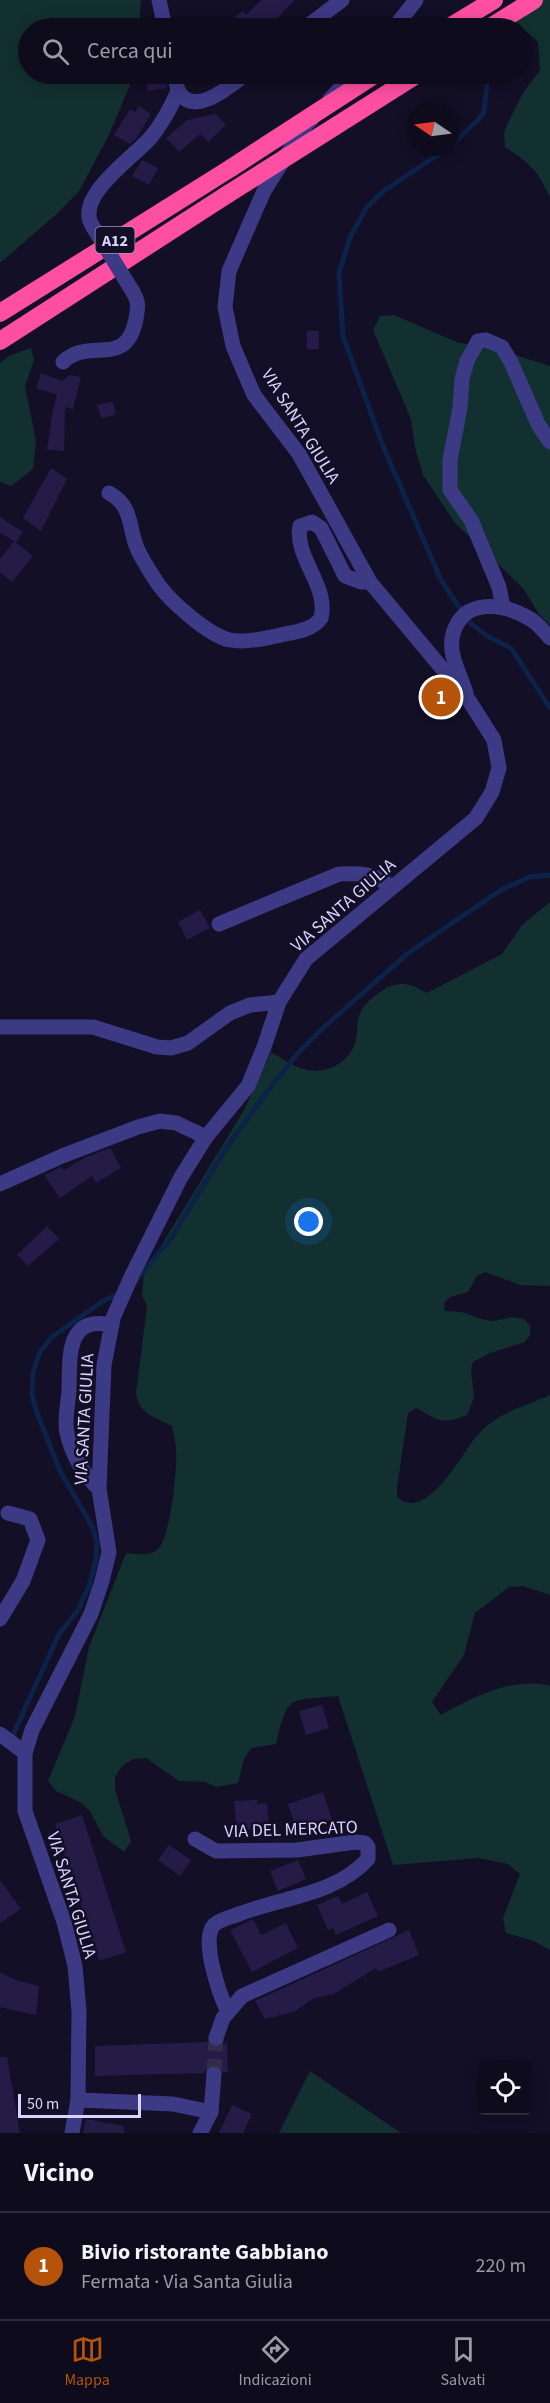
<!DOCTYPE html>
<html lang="it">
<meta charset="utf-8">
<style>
:root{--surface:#0e0b1c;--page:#171425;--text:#f1f3f6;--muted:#9b9ba3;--line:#2e2b3b;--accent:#b45309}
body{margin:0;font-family:"Source Sans 3",sans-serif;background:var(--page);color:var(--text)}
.controls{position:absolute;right:18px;bottom:18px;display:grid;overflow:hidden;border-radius:6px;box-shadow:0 3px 15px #0003}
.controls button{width:54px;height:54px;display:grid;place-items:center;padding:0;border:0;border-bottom:2px solid var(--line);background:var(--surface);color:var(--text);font:30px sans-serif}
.compass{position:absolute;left:406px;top:102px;width:54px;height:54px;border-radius:50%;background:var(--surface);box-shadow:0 3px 15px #0003;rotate:283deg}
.scale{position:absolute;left:18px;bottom:15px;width:123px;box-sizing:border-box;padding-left:6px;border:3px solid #d9d4ff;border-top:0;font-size:16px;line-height:21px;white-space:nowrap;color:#d9d4ff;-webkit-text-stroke:4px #130f26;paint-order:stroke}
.you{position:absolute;left:309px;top:1222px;width:21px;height:21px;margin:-15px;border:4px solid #fff;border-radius:50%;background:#1a73e8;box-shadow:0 0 0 9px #1a73e833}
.badge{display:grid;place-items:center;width:39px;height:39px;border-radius:50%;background:var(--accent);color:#fff;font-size:20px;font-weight:700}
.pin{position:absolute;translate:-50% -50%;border:3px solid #fff;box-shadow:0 2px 6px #0006}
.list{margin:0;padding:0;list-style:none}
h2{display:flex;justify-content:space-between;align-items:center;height:78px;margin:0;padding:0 24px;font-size:26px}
h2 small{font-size:20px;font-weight:400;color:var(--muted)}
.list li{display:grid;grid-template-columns:39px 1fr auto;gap:18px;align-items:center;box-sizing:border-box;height:108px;padding:0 24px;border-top:2px solid var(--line)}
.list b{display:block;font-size:22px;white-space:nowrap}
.list p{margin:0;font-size:20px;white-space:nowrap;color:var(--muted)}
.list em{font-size:20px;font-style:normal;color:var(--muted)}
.icon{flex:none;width:33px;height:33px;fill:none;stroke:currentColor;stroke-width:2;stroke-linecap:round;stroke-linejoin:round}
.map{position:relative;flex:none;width:550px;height:2133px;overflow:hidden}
.search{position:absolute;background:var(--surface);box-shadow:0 3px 15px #0003;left:18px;right:18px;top:18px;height:66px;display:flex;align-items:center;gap:15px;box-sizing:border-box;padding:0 21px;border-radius:33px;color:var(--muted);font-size:22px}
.sheet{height:186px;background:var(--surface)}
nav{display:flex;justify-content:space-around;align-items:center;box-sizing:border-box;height:84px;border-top:2px solid var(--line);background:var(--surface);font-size:16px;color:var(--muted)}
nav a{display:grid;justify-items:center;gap:3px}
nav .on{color:var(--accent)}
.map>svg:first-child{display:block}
.green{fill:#12302f}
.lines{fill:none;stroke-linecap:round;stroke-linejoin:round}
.stream{stroke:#0c2248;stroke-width:5}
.building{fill:#241b47}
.minor-tunnel{stroke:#312d47;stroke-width:15;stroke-dasharray:15 8;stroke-linecap:butt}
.minor{stroke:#3d3a85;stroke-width:15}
.highway{stroke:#ff4fa3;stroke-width:18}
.minor-bridge{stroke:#3d3a85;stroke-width:15}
.highway-bridge{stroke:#ff4fa3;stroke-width:18}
.labels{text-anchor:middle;stroke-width:5;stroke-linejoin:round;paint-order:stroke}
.shield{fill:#130f26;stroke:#9e99be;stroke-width:1.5}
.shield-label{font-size:16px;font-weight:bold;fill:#d9d4ff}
.street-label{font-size:18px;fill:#d9d4ff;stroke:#130f26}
</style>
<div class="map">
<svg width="550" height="2133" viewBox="0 0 550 2133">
<rect width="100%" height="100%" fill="#130f26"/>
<!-- green -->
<g class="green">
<polygon points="0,0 141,0 139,28 28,28 28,74 133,74 132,80 108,137 79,191 59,212 0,263"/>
<path d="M 515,0 L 550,0 L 550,197 C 536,169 531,164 505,147 L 504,132 L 510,119 L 523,93 L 540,70 L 538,42 L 516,22 Z"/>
<polygon points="394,315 459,343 488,346 550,366 550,625 539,614 522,587 455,523 423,475 415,448 411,419 373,330 380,316"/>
<polygon points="31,348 34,360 25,386 36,441 33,469 11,486 0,482 0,363 9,356"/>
<path d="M 550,902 L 550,1286 L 520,1285 L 485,1272 L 477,1276 L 468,1292 L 450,1297 L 444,1303 L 445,1311 L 462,1312 L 484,1320 L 494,1321 L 513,1317 L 523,1319 L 530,1325 L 530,1335 L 525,1342 L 490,1353 L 473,1362 L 471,1370 L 474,1398 L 467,1415 C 441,1425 440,1421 416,1408 L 408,1413 L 397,1488 L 397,1497 C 426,1523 460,1457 475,1438 C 480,1432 488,1424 495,1420 C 511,1409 533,1403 550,1395 L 550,1595 L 523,1586 L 509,1587 L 475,1613 L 464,1655 L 432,1702 L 441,1715 C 473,1697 513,1676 550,1686 L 550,1950 L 534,1941 L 506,1933 L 503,1918 L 520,1874 L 508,1864 L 479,1858 L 393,1865 L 338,1696 C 287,1701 289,1693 276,1744 L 251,1748 L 244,1759 L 238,1783 L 217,1787 L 205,1782 L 179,1781 L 146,1758 L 133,1759 L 122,1766 L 115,1777 L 115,1789 L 131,1841 L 124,1852 L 103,1836 L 90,1811 L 80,1802 L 56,1791 L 48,1781 L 75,1716 L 89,1647 L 126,1553 C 137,1554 149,1557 158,1549 C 170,1539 178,1466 176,1449 C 176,1441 173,1433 172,1426 C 154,1417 139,1414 136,1393 L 147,1306 L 142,1296 L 144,1274 L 244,1110 L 271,1052 C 281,1058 293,1066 304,1069 C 324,1075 349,1064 355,1043 C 358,1033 356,1020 361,1011 C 367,1000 388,983 402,984 C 412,984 418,988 427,993 L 502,954 L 523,924 Z"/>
<polygon points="310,2071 401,2133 279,2133"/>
</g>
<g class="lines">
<!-- stream -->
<g class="stream">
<polyline points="510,28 516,19"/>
<polyline points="451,145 478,120 484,112 488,74"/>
<polyline points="449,147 381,193 367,207 350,237 339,273 343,336 383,446 441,580 469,622 489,637 511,648 550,708"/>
<polyline points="134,1283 172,1237 225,1150 263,1097 299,1052 323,1028 407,954 449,925 501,890 529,877 550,875"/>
<polyline points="12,1737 59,1634 78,1610 89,1586 96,1559 97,1542 92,1526 60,1471 37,1413 32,1395 33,1372 40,1352 52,1337 103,1301 119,1294"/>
</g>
</g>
<!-- building -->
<g class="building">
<polygon points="261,0 295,0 268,28 219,28 243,11 246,15"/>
<polygon points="145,74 164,74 167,88 148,91"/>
<polygon points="139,106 151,114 136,139 130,144 114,135 130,109 135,112"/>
<polygon points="216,114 226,125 208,142 200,134 179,152 166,138 187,120"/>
<polygon points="142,160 158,168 149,185 132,176"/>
<rect x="307" y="331" width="12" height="18"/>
<polygon points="41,373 63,381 69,375 81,377 73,409 65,407 64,451 47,450 53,409 57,395 36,388"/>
<polygon points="113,402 116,415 101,418 97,405"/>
<polygon points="51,468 67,479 41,531 23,518"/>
<polygon points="0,517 23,532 16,542 0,533"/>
<polygon points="14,541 33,556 12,582 0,572 0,559"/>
<polygon points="200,910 210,928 187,940 178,922"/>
<polygon points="110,1148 121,1168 96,1183 92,1176 60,1198 44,1175 61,1167 64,1170 86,1157"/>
<polygon points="47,1226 59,1239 28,1266 17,1255"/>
<polygon points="322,1705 329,1728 306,1735 299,1711"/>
<polygon points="323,1792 332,1820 297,1831 288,1804"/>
<polygon points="257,1800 257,1804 267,1803 269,1828 237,1831 234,1801"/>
<polygon points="82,1815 126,1952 99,1961 55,1824"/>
<polygon points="169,1845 191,1860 180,1876 158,1860"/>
<polygon points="298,1860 306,1879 278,1891 270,1871"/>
<polygon points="0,1880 21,1909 0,1923"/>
<polygon points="367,1892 378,1916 336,1935 333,1928 328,1930 317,1905 338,1896 342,1904"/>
<polygon points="253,1919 261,1935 286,1923 298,1948 252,1972 230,1930"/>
<polygon points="409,1930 419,1955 378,1972 376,1968 334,1994 314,1998 294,2012 265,2019 255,2001"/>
<polygon points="0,1972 16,1980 39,1986 36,2015 0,2007"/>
<polygon points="208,2042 212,2047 217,2048 227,2042 228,2072 223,2072 220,2066 214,2064 209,2066 204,2073 95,2076 95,2046"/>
<polygon points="0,2057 7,2057 20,2133 0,2133"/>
<polygon points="232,2105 252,2114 243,2133 219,2133"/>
<polygon points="86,2119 124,2126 124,2133 83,2133"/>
</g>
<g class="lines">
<!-- minor-tunnel -->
<polyline class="minor-tunnel" points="214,2074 216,2038"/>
<!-- minor -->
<g class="minor">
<polyline points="159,0 165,28"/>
<polyline points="305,28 342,0"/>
<polyline points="394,28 416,0"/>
<path d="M 174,74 C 176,79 176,87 179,92 C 195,118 231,85 246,74"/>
<polyline points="330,99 353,74"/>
<path d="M 93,227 C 72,197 136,156 152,136 C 163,122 171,107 178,91"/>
<path d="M 63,362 C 90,336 126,370 136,319 C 138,307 139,302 133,292"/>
<path d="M 109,493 C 133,506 128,526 137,548 C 142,560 151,573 158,584 C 170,601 209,636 230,640 C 247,643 267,638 285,634 C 297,632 314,629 321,618 C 329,585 294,558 300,526 L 312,522 L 321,528 L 345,576 L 361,582 L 370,582"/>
<polyline points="503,607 499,587 471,520 450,490 450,460 460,408 462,379 467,361 478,341 486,340 502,347 511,362 538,424 550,442"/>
<path d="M 466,693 C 461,676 447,652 453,634 C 463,597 504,603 530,619 C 538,623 544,632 550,638"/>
<path d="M 219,924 L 339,874 C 360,873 375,873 391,887"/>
<polyline points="0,1027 93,1027 157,1047 171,1048 188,1043 230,1013 250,1005 279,1002"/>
<polyline points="0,1184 62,1156 138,1127 160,1121 176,1123 206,1137"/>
<path d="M 99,1489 C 83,1474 72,1454 67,1433 C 64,1421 68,1404 69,1391 C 70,1358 65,1315 112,1325"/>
<polyline points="0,1619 23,1581 38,1540 30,1519 8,1513"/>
<polyline points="0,1734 25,1753"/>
<path d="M 195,1839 L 216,1851 L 297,1850 L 355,1842 L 365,1843 L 368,1847 L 368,1859 C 335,1895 283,1897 239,1914 C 232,1917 220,1919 214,1925 C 200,1939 220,1996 228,2012"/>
<polyline points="216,2038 223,2018 242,1996 389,1930"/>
<polyline points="78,2100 173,2104 211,2112"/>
<polyline points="72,2133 78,2100 79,2011 75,1966 64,1922 25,1811 25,1753 32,1730 91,1614 102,1581 109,1552 99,1489 104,1365 113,1318 132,1275 181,1177 206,1137 248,1086 264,1047 279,1002 306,959 476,818 492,792 499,768 494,740 470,702 370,582 299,454 254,395 233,346 225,307 229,271 264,191 304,127 312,119"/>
<polyline points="200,2133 211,2112 214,2074"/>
</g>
<!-- highway -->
<g class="highway">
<polyline points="448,28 494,0"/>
<polyline points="489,28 534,0"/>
<polyline points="0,313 231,168"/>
<polyline points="0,341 228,194"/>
</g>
<!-- minor-bridge -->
<polyline class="minor-bridge" points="93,227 133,292"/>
<!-- highway-bridge -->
<g class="highway-bridge">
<polyline points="231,168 376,74"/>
<polyline points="228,194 418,74"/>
</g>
</g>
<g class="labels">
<!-- shield labels -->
<rect class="shield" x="95.5" y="227" width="39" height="26" rx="4.5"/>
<g class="shield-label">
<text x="115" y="246">A12</text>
</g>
<!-- street labels -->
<g class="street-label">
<text transform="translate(301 426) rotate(58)" y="6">VIA SANTA GIULIA</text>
<text transform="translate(343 905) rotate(-41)" y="6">VIA SANTA GIULIA</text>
<text transform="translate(84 1419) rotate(-87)" y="6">VIA SANTA GIULIA</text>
<text transform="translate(291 1829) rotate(-2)" y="6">VIA DEL MERCATO</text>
<text transform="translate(72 1895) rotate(73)" y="6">VIA SANTA GIULIA</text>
</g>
</g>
</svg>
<div class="controls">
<button><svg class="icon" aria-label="locate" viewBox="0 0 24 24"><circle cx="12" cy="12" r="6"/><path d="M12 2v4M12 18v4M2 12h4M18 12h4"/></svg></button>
</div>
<svg class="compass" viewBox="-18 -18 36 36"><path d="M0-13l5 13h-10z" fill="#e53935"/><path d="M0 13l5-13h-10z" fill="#9b9ba3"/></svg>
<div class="scale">50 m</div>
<div class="you"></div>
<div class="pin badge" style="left:441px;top:697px">1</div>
<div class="search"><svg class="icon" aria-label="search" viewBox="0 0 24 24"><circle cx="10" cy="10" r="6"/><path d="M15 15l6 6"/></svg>Cerca qui</div>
</div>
<section class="sheet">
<h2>Vicino<small></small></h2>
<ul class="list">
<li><span class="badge">1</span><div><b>Bivio ristorante Gabbiano</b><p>Fermata · Via Santa Giulia</p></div><em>220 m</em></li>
</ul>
</section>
<nav>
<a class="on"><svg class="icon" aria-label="map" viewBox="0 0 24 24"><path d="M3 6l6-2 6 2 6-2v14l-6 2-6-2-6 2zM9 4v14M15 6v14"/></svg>Mappa</a>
<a><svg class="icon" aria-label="directions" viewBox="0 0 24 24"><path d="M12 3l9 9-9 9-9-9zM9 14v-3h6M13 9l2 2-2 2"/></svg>Indicazioni</a>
<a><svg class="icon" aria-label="saved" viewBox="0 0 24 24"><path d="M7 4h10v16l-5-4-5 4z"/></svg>Salvati</a>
</nav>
